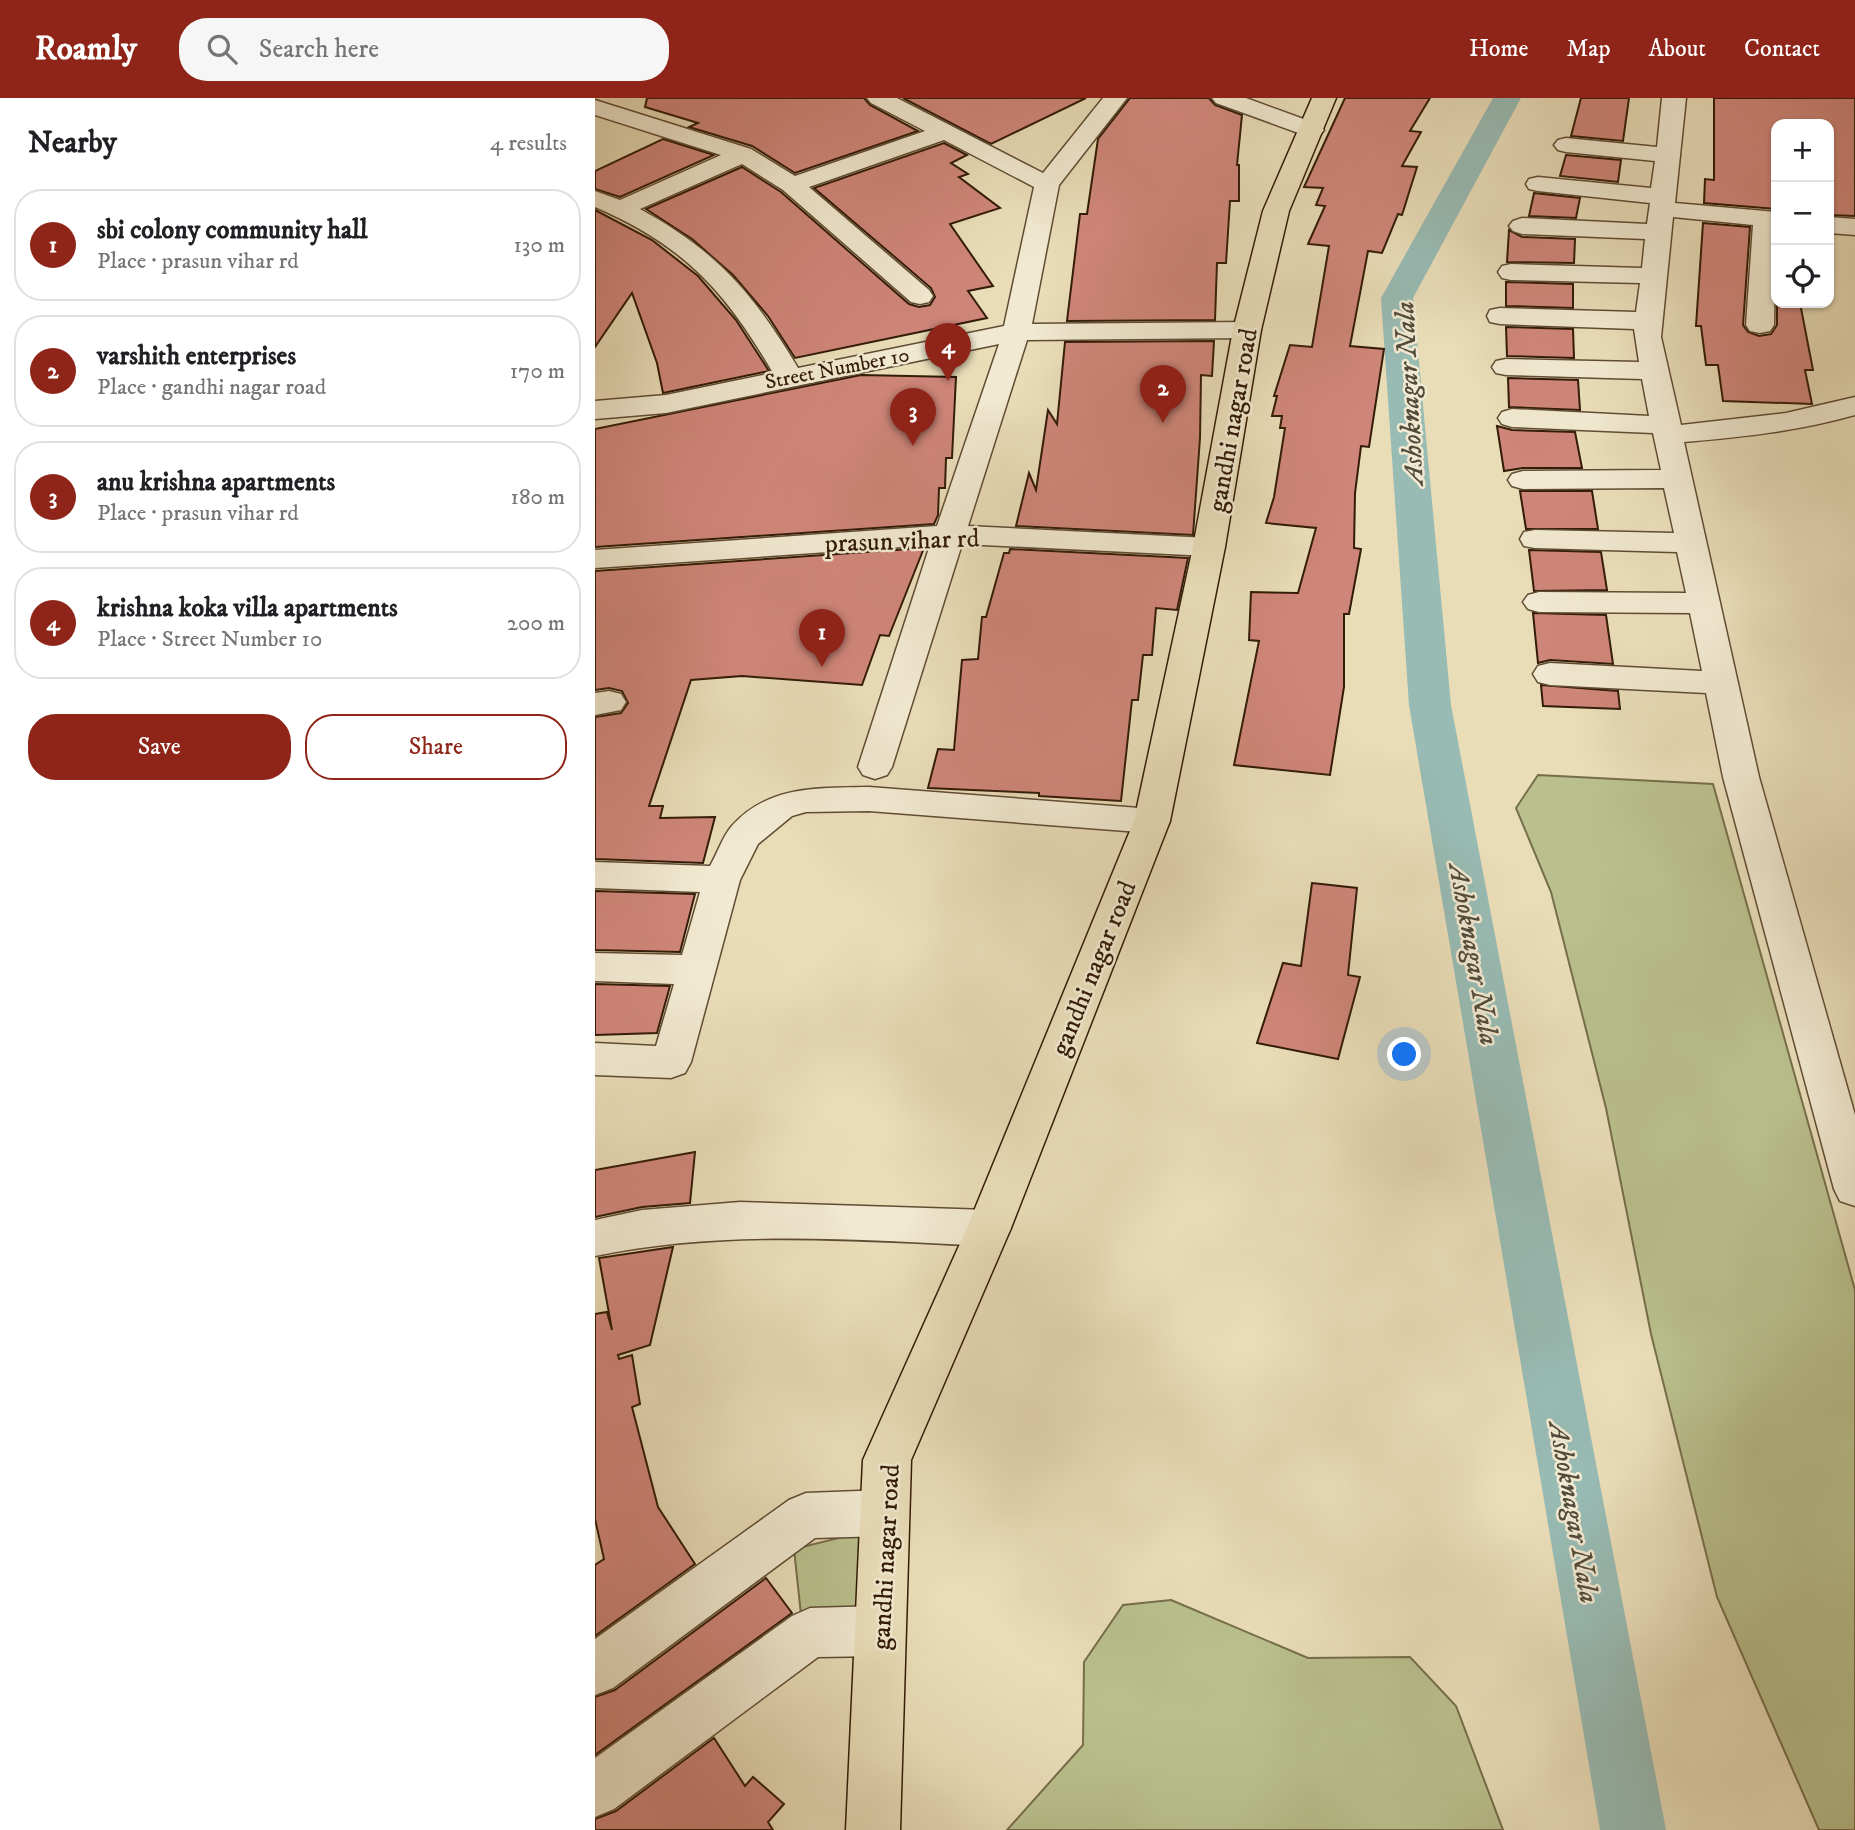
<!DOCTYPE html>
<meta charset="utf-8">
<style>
:root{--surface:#fff;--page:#f6f6f6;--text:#202124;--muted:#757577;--line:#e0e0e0;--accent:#8f2418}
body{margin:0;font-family:"IM FELL DW Pica",serif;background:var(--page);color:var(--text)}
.controls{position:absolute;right:21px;top:21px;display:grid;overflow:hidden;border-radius:14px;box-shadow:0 2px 5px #0004}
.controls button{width:63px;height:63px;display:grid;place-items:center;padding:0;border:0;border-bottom:2px solid var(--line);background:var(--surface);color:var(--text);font:35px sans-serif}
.you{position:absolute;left:810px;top:957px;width:24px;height:24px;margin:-18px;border:5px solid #fff;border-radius:50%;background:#1a73e8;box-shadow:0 0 0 10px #1a73e833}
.badge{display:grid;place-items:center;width:46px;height:46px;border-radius:50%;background:var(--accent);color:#fff;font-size:23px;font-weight:700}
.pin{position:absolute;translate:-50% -58px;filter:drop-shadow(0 2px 4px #0008)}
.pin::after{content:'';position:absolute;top:37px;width:24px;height:21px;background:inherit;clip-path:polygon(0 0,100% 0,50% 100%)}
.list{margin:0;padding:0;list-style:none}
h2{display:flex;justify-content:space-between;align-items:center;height:91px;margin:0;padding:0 28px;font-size:30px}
h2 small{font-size:23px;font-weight:400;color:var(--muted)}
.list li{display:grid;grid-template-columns:46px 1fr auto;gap:21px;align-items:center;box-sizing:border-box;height:112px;margin:0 14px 14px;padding:0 14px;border:2px solid var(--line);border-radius:28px}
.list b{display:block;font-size:26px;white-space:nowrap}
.list p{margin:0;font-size:23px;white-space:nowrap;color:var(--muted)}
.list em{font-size:23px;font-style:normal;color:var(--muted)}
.actions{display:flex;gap:14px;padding:21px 28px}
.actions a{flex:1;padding:16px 0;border:2px solid var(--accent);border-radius:28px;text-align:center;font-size:24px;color:var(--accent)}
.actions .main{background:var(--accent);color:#fff}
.icon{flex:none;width:38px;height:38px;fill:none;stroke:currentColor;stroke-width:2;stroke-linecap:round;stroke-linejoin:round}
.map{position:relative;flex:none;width:1260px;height:1732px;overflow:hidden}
header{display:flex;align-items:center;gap:42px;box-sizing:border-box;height:98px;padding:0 35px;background:var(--accent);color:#fff}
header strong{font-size:33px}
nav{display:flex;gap:38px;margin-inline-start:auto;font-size:24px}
.search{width:490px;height:63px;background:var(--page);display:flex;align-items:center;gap:18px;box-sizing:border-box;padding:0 24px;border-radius:28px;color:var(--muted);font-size:26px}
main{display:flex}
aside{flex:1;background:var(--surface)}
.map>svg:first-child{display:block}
.green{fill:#b9c08d;stroke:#766e4a;stroke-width:2}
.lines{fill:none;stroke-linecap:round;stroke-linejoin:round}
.canal{fill:#98bbb4;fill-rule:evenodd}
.building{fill:#cf867a;stroke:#331b07;stroke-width:2}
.minor-casing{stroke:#604c33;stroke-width:3}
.major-casing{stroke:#331b07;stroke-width:3}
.minor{fill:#f1e9d1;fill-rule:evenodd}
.major{fill:#e9ddb8;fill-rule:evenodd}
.labels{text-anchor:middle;stroke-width:5;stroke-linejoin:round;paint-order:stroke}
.far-street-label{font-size:21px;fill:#331b07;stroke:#f1e9d1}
.street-label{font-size:26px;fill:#331b07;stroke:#f1e9d1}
.water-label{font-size:28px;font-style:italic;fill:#514b3b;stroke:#f1e9d1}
</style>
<header>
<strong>Roamly</strong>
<div class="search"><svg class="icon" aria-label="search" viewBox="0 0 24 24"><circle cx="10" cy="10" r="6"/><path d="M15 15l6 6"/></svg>Search here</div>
<nav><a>Home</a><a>Map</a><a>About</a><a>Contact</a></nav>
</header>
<main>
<aside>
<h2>Nearby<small>4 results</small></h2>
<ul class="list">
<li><span class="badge">1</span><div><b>sbi colony community hall</b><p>Place · prasun vihar rd</p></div><em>130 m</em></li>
<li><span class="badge">2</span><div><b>varshith enterprises</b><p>Place · gandhi nagar road</p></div><em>170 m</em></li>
<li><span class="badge">3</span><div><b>anu krishna apartments</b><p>Place · prasun vihar rd</p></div><em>180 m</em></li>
<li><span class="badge">4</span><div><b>krishna koka villa apartments</b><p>Place · Street Number 10</p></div><em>200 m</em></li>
</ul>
<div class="actions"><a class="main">Save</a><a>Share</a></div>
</aside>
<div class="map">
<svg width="1260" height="1732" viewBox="0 0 1260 1732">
<rect width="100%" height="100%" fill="#e9ddb8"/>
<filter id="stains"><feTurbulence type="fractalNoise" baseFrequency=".00286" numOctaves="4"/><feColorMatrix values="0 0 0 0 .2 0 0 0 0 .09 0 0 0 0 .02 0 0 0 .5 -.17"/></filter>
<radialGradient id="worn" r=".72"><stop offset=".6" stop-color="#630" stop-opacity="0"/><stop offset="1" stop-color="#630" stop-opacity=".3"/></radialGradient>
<!-- green -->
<g class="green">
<polygon points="943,677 1118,686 1260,1192 1260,1732 1224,1732 1122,1499 1056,1236 1011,1010 956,794 921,710"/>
<polygon points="276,1432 267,1526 207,1526 199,1451"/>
<polygon points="576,1502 713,1560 815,1559 861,1608 908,1732 412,1732 488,1647 489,1564 528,1507"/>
</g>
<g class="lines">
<!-- canal -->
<polygon class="canal" points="898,0 926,0 818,200 856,607 1071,1732 1005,1732 814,607 786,200"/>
</g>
<!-- building -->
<g class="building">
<polygon points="52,0 269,0 275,7 323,33 200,75 157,48 94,29 103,25 50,9"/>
<polygon points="308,0 491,0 396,46"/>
<polygon points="535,0 614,0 620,7 647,17 642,67 644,67 644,103 635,103 631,165 622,165 620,222 472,223 485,116 492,116 503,41"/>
<polygon points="750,0 835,0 815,33 826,34 807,68 822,69 807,117 803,116 787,155 773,153 755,248 789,251 774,349 766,348 760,395 759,450 766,451 754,516 749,516 749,589 735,677 639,667 664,543 654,542 656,494 703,495 721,430 671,425 679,399 690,330 685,330 687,318 677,318 682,298 679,298 695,247 717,249 734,148 713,146 730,108 721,107 728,90 709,89"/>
<polygon points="986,0 1034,0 1028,43 976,38"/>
<polygon points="1119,0 1260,0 1260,118 1234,117 1234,26 1181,26 1181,111 1109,105 1110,81 1119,82"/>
<polygon points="68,41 119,57 25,99 0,91 0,73"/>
<polygon points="349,45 372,57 356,65 373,76 364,79 405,110 355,126 398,188 373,193 392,220 200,260 173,218 138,177 97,141 51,111 147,69 186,94 314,206 324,209 335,207 340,199 336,190 219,90"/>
<polygon points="971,57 1026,62 1023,84 965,78"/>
<polygon points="939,95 985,100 981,120 934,118"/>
<polygon points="0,112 57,142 103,178 141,222 174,273 68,295 62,265 37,195 0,249"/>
<polygon points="1108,125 1155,129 1148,227 1153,234 1164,238 1176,236 1182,227 1182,205 1205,205 1218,272 1210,272 1217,306 1128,303 1123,267 1111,267 1106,228 1101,228"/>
<polygon points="914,132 927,139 980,141 979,165 912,164"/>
<polygon points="911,184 978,186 978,210 911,208"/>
<polygon points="911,229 978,231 979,260 912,258"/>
<polygon points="619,243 617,278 606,277 605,340 598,437 421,428 434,375 441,392 453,312 462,326 470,244"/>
<polygon points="266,277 361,279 357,360 351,360 350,390 344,390 343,417 339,426 0,449 0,331"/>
<polygon points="913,280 983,282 985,312 914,309"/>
<polygon points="902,328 917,332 980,334 987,370 928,370 909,373"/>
<polygon points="925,393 997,393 1003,431 931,431"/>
<polygon points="329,450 294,538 285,537 267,587 147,578 96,582 54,708 68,708 65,720 120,719 108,765 0,761 0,619 26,615 33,605 27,593 14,590 0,592 0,473"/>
<polygon points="415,451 593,460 582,512 561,510 557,557 548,557 543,602 537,602 526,703 444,698 444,695 333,690 343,651 359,652 367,562 383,561 387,519 391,519 409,455 414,455"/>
<polygon points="934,452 1006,454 1012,492 939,493"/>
<polygon points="938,515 1011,517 1018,566 955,562 943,565"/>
<polygon points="946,587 1023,593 1025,611 948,608"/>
<polygon points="717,785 762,790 753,877 765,879 743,961 662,945 688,865 706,868"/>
<polygon points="0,793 100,796 85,854 0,852"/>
<polygon points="0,886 75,888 62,935 0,937"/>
<polygon points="100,1054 95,1105 47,1109 0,1119 0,1072"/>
<polygon points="78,1149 55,1247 23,1257 24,1261 37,1257 45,1306 37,1309 63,1409 100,1466 0,1538 0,1467 9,1461 0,1421 0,1216 12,1214 17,1232 4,1160"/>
<polygon points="171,1480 197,1515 0,1657 0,1599 20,1592"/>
<polygon points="119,1640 150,1688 158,1679 189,1706 173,1724 178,1732 0,1732 0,1721 21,1713"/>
</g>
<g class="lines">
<!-- minor casing -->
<g class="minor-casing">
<g id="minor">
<path d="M 272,0 L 302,0 L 448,75 L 508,0 L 532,0 L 464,87 L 437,226 L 652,224 L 662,226 L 666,232 L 662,238 L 652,240 L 432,242 L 373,428 L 614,440 L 625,442 L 630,449 L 625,456 L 614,458 L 367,446 L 297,669 L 292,677 L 280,681 L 268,677 L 263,669 L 335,447 L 0,470 L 0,452 L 342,428 L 404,246 L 71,315 L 0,321 L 0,303 L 71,297 L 178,275 C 131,194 89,147 0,109 L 0,93 L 25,102 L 126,57 L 0,17 L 0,2 L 156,51 L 200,78 L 330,33 L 276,5 ZM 349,42 L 439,89 L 409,228 L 203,270 C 159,196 122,153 45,111 L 147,66 L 188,92 L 316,204 L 325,206 L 334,204 L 338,198 L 334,192 L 214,89 Z"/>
<polygon points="617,0 651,0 725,27 729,32 725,37 709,37 621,5"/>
<path d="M 1067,0 L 1091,0 L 1080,105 L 1181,114 L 1179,227 L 1175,233 L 1165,235 L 1155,233 L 1151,227 L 1158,127 L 1078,119 L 1066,239 L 1086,327 L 1191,315 L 1260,299 L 1260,317 C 1204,333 1147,339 1089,344 L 1164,679 L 1260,1017 L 1260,1108 L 1245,1103 L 1239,1091 L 1128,679 L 1111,595 L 955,587 L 943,584 L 938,576 L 943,568 L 955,565 L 1107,573 L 1095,515 L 944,514 L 933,511 L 928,504 L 933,497 L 944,494 L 1091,495 L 1082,454 L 940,450 L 929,448 L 925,441 L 929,434 L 940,432 L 1079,435 L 1069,390 L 928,391 L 917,388 L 913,382 L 917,376 L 928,373 L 1066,372 L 1058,335 L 917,329 L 907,326 L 903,320 L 907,314 L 917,311 L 1054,318 L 1047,281 L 911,277 L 901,275 L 897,269 L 901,263 L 911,261 L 1044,264 L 1039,231 L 905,226 L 895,224 L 892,218 L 895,212 L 905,210 L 1041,214 L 1045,185 L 916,182 L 907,180 L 903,174 L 907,168 L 916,166 L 1047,170 L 1050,141 L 927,136 L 918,133 L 914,128 L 918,123 L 927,120 L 1052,126 L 1055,105 L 943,93 L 934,91 L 931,86 L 934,81 L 943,79 L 1056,90 L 1060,63 L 971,54 L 963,52 L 959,47 L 963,42 L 971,40 L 1062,49 Z"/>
<polygon points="1234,119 1260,121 1260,137 1234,135"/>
<polygon points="14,593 26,596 31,604 26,612 0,617 0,595"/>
<path d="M 274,689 L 557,711 L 570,714 L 575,723 L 570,732 L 557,735 L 274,713 L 211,714 L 197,718 L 163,746 L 145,782 L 96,964 L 90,975 L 76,980 L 0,977 L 0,945 L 61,948 L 79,886 L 0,883 L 0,855 L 87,857 L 105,794 L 0,790 L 0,764 L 115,768 C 122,756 127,740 136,729 C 172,687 224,690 274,689 Z"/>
<path d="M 145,1104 L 394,1112 L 409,1117 L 416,1130 L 409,1143 L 394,1148 C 261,1142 131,1131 0,1158 L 0,1122 L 47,1112 Z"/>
<polygon points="290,1392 307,1399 314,1415 307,1431 290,1438 220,1440 18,1590 0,1597 0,1541 194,1402 211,1395"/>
<polygon points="285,1508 303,1516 310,1533 303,1550 285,1558 223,1559 19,1711 0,1719 0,1660 197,1518 215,1510"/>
</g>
</g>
<!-- major casing -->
<g class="major-casing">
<polygon id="major" points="717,0 741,0 694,113 666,232 630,449 575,723 416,1130 316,1362 305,1732 251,1732 268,1362 372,1130 539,723 598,449 638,232 668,113"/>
</g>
<!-- minor -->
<use href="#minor" class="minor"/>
<!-- major -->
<use href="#major" class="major"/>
</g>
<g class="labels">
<!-- far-street labels -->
<g class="far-street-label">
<text transform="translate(242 270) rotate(-11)" y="7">Street Number 10</text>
</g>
<!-- street labels -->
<g class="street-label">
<text transform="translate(637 322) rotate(-80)" y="9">gandhi nagar road</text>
<text transform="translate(307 442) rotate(-2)" y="9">prasun vihar rd</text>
<text transform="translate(498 870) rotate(-68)" y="9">gandhi nagar road</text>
<text transform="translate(290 1459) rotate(-87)" y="9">gandhi nagar road</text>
</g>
<!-- water labels -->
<g class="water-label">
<text transform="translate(813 295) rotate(-93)" y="10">Ashoknagar Nala</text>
<text transform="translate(880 856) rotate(80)" y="10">Ashoknagar Nala</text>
<text transform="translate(980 1414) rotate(80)" y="10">Ashoknagar Nala</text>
</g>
</g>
<rect width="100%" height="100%" filter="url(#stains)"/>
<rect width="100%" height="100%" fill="url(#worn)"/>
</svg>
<div class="controls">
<button>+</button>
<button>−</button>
<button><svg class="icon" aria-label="locate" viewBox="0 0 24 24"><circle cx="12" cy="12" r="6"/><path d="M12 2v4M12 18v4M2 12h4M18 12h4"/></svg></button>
</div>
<div class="you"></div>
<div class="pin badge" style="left:227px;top:569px">1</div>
<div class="pin badge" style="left:568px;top:325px">2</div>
<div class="pin badge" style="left:318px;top:348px">3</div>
<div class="pin badge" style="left:353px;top:283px">4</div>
</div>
</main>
